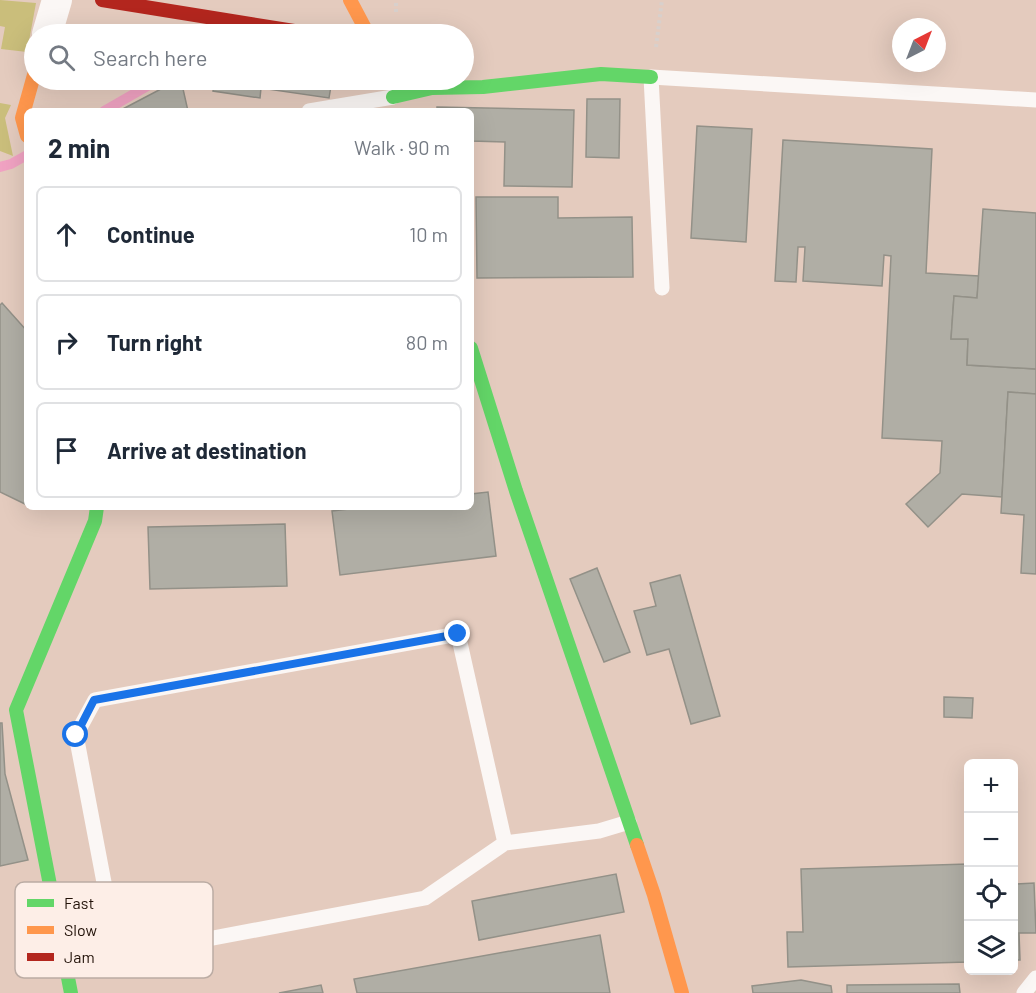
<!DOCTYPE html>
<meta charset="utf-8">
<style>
:root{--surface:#fff;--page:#f2f2f3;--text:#1f2937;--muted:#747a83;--line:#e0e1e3}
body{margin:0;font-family:Barlow,sans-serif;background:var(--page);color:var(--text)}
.controls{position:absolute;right:18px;bottom:18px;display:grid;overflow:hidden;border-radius:9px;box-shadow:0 6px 24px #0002}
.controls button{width:54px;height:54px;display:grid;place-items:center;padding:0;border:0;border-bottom:2px solid var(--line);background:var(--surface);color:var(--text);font:30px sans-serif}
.compass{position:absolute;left:892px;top:18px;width:54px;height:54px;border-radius:50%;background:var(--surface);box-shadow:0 6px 24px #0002;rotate:42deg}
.stop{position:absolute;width:18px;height:18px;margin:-14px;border:4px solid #1a73e8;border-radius:50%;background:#fff}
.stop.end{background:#1a73e8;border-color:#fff;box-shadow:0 2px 6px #0008}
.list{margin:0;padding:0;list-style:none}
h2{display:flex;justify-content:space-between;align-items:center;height:78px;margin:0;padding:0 24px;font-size:26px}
h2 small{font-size:20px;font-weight:400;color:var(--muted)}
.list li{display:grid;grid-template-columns:39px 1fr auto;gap:18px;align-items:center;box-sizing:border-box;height:96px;margin:0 12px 12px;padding:0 12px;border:2px solid var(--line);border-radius:9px}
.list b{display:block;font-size:22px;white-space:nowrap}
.list em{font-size:20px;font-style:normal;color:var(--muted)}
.icon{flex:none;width:33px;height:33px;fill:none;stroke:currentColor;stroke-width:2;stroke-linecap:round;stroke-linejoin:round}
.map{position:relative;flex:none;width:1036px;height:993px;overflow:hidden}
.search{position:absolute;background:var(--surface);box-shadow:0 6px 24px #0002;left:24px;top:24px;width:450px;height:66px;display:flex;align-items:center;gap:15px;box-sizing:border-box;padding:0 21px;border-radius:33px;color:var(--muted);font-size:22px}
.panel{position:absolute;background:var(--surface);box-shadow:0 6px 24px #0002;left:24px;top:108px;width:450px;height:402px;border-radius:9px}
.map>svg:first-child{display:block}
.green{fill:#cabe7b}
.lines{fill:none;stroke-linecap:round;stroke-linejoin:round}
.stream{stroke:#f0a2c2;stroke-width:10}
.building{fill:#b0aea5;stroke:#939188;stroke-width:1.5}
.path{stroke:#d8d0cc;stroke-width:4;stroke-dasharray:3 3;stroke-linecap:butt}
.lane{stroke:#fbf7f5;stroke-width:15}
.street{stroke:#fbf7f5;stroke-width:30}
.fast{stroke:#63d668;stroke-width:14}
.slow{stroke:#ff974d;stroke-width:14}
.jam{stroke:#b3261e;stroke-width:14}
.route{stroke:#1a73e8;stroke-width:8}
.key{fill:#fdeee7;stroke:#bbaca4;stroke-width:1.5}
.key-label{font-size:16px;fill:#221209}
</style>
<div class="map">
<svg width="1036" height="993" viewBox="0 0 1036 993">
<rect width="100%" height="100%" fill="#e4cbbe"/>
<!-- green -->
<g class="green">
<polygon points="0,0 36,3 27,52 1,49 5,27 0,26"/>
<polygon points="0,103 11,105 5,118 13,156 0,151"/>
</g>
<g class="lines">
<!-- stream -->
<g class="stream">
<polyline points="104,111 158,80"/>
<polyline points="0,167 11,164 27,155"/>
</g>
</g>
<!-- building -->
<g class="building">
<polygon points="178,80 181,80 188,111 119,111"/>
<polygon points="215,80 332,80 329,98 261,88 260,98 213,91"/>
<polygon points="587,99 620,99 619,158 586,157"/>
<polygon points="437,107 574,110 572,187 504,186 505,142 471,141 471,111 437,111"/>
<polygon points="697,126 752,129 746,242 691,238"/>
<polygon points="783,140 932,149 926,273 979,276 977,298 954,296 951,339 968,339 967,365 1036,369 1036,394 1008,392 1002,497 962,494 928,527 906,504 940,473 942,441 882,438 891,256 884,255 882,286 803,281 805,247 798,247 796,282 775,281"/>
<polygon points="476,197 558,197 558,218 632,217 633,277 477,278"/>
<polygon points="983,209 1036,213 1036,369 967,365 968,339 951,339 954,296 977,298"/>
<polygon points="2,303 27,331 27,505 0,492 0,305"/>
<polygon points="1008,392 1036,394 1036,574 1021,573 1024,515 1001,513"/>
<polygon points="488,492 496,556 340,575 332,511 366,507 471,507 471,494"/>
<polygon points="285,524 287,586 150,589 148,527"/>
<polygon points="597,568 630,652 604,662 570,579"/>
<polygon points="680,575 720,716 691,724 669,649 647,655 634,611 656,606 650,583"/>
<polygon points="944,697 973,698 972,718 944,717"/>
<polygon points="0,723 2,723 5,774 28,860 0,866"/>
<polygon points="968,864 968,962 788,967 787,932 803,932 801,869"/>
<polygon points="616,874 624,912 479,940 472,901"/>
<polygon points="1034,883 1036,933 1019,933 1020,960 1014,960 1014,884"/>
<polygon points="600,935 610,993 357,993 354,979"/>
<polygon points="801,980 831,986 832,993 753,993 752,986"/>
<polygon points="959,984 960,993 847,993 847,985"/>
<polygon points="321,985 323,993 279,993"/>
</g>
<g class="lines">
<!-- path -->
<g class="path">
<polyline points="396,12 396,0"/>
<polyline points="656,47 662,0"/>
</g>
<!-- lane -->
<g class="lane">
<polyline points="309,111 393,97"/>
<polyline points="662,288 651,77 1036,100"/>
<polyline points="505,843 425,898 118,956 76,735 95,700 458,634 505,843 599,831 629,822"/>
<polyline points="1024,993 1036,978"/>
</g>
<!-- street -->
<polyline class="street" points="47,34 57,0"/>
<!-- fast -->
<g class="fast">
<polyline points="393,97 432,88 483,87 601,74 651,77"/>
<polyline points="471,348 516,491 637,845"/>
<polyline points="71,993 16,710 95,521 97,507"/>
</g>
<!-- slow -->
<g class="slow">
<polyline points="350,0 368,34"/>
<polyline points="27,136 22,118 34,75"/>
<polyline points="637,845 654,895 682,993"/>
</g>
<!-- jam -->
<polyline class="jam" points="102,0 313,34"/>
</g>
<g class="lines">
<!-- route -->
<polyline class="route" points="76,735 94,700 458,634"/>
</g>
<!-- legend -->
<rect x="15" y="882" width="198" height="96" rx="9" class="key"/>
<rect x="27" y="899" width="27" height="8" fill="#63d668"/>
<rect x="27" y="926" width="27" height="8" fill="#ff974d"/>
<rect x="27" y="953" width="27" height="8" fill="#b3261e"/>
<g class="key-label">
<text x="64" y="909">Fast</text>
<text x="64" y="936">Slow</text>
<text x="64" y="963">Jam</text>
</g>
</svg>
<div class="controls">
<button>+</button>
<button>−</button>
<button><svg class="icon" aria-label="locate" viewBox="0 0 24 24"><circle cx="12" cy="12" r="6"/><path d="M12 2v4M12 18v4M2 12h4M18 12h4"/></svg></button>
<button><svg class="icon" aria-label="layers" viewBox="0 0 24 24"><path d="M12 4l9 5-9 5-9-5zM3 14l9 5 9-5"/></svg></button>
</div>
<svg class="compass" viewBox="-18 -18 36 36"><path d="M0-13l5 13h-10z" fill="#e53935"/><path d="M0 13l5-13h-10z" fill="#747a83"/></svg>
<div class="stop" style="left:76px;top:735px"></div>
<div class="stop end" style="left:458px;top:634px"></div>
<div class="search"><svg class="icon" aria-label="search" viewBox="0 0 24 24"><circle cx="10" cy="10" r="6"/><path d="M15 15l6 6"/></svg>Search here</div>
<section class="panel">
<h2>2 min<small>Walk · 90 m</small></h2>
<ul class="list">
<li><svg class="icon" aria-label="ahead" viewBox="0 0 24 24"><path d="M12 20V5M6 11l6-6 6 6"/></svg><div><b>Continue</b></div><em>10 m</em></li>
<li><svg class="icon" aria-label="right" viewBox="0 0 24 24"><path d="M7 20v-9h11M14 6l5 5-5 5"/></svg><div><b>Turn right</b></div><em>80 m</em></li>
<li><svg class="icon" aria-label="arrive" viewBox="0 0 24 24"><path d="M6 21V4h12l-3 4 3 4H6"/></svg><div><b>Arrive at destination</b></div></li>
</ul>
</section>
</div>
